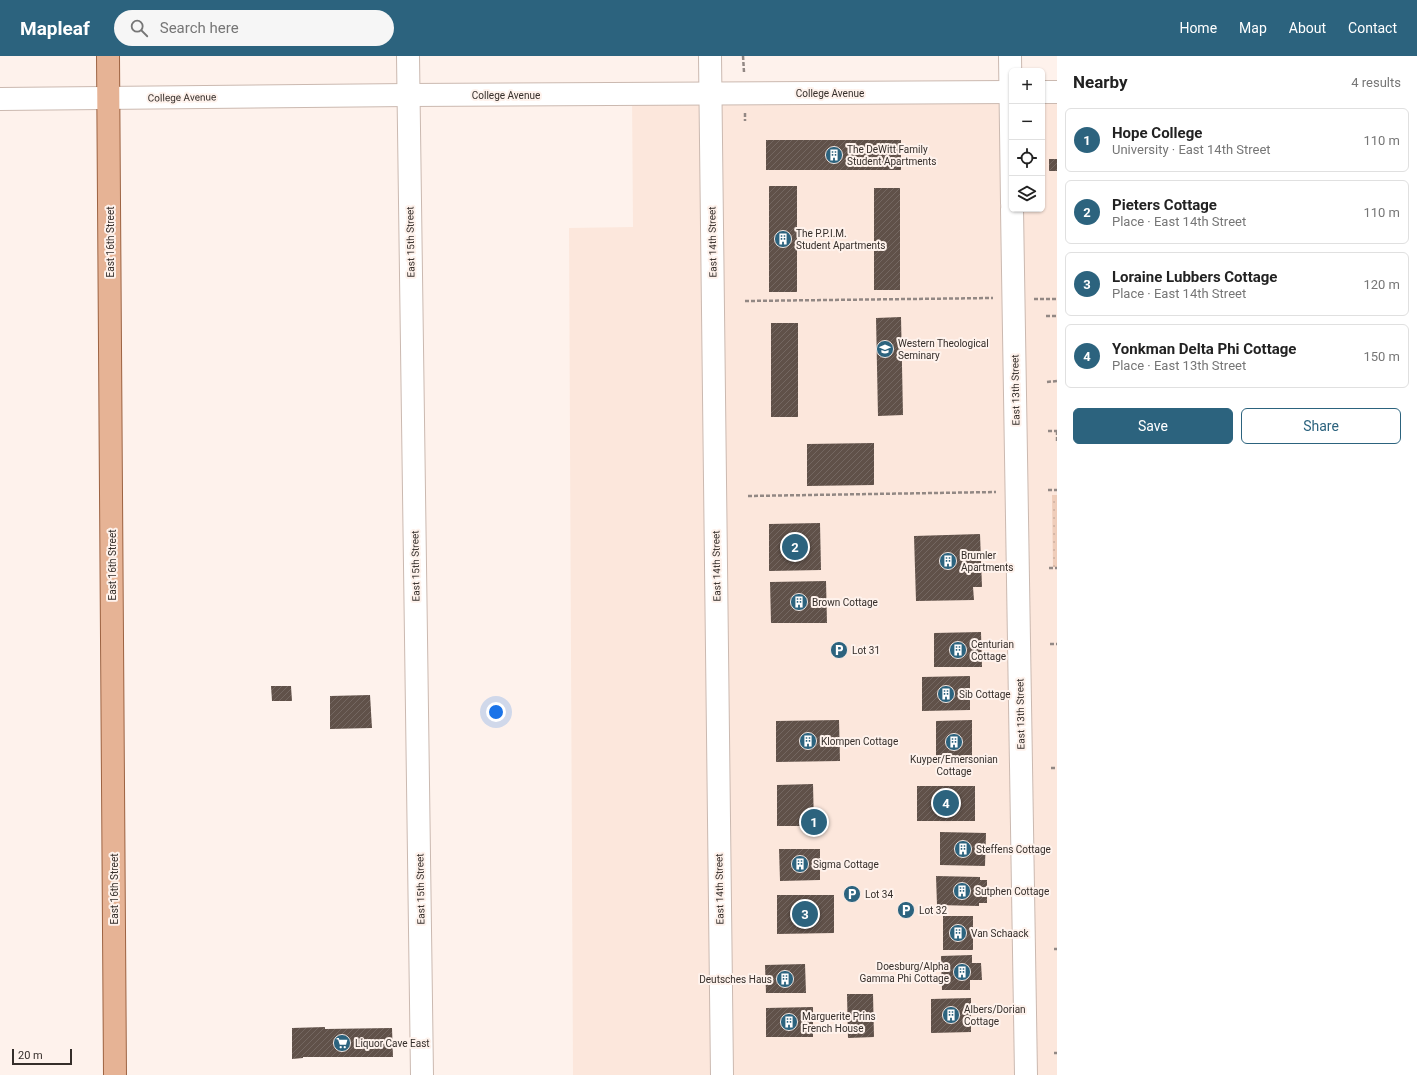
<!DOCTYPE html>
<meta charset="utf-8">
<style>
:root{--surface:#fff;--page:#f6f6f6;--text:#222;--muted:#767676;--line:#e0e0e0;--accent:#2c637e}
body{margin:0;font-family:Roboto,sans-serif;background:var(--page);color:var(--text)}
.controls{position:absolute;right:12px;top:12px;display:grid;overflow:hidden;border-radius:6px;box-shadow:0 1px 3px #0004}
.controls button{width:36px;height:36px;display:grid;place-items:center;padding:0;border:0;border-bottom:1px solid var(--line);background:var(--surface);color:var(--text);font:20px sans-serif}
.scale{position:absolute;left:12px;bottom:10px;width:60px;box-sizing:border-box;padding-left:4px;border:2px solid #352e2a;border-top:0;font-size:11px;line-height:14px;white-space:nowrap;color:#352e2a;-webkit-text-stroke:3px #fef2ec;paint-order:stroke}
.you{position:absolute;left:496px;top:656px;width:14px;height:14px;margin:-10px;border:3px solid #fff;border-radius:50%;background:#1a73e8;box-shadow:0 0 0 6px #1a73e833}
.badge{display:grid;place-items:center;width:26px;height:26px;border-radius:50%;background:var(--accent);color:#fff;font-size:13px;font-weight:700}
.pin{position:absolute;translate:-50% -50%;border:2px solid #fff;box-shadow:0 1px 4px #0006}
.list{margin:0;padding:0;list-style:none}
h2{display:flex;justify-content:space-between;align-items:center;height:52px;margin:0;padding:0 16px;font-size:17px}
h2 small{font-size:13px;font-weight:400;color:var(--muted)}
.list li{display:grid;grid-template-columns:26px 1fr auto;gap:12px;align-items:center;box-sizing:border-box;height:64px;margin:0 8px 8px;padding:0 8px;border:1px solid var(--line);border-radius:6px}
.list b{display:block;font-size:15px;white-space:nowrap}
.list p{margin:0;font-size:13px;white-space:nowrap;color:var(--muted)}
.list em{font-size:13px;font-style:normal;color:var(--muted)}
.actions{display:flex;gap:8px;padding:12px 16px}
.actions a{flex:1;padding:9px 0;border:1px solid var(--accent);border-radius:6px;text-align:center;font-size:14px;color:var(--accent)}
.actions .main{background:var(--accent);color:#fff}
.icon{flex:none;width:22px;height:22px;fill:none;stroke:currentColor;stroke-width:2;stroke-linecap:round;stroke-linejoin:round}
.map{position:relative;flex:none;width:1057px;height:1019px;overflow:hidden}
header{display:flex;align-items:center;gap:24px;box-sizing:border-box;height:56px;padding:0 20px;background:var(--accent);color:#fff}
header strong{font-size:19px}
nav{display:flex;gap:22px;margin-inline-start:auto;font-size:14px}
.search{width:280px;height:36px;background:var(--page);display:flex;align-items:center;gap:10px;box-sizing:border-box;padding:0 14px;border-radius:22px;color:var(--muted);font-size:15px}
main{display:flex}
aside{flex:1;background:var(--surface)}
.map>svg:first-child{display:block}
.built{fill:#fce7dc}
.grass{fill:url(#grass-dots)}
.building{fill:url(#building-hatch)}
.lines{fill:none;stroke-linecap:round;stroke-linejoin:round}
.minor-casing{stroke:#cbb9b0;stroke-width:24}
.major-casing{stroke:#9d6342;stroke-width:24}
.path{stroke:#928884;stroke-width:2.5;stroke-dasharray:4 2;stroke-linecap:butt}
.minor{stroke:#fff;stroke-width:22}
.major{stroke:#e6b395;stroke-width:22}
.labels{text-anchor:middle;stroke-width:4;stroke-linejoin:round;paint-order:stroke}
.street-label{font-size:10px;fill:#352e2a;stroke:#fef2ec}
.poi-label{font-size:10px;fill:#352e2a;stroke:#fef2ec;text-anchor:start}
</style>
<header>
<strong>Mapleaf</strong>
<div class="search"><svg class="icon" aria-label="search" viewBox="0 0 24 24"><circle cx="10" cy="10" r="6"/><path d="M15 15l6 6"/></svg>Search here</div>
<nav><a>Home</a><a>Map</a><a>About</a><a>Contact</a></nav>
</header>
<main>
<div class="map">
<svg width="1057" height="1019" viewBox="0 0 1057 1019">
<defs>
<pattern id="grass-dots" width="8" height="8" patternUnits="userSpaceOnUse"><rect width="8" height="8" fill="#efcdba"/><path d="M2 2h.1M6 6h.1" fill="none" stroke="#ceb0a0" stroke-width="1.8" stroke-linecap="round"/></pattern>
<pattern id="building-hatch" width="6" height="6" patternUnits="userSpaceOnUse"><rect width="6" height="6" fill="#605149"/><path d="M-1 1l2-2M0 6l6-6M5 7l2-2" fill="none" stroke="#746761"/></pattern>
</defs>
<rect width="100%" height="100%" fill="#fef2ec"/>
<!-- built -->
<polygon class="built" points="1042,36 1057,36 1057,1019 573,1019 569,172 633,171 632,39 1012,37 1012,153 1042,153"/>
<!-- grass -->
<polygon class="grass" points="1052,439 1057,439 1057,511 1053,511"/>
<!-- building -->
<g class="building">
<rect x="766" y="84" width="135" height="30"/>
<rect x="1049" y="103" width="8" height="12"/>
<rect x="769" y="130" width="28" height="106"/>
<rect x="874" y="132" width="26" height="102"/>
<polygon points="901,261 903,359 878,360 876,262"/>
<rect x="771" y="267" width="27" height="94"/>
<polygon points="874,387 874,429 807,430 807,388"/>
<polygon points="820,467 821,514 769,515 769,468"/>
<polygon points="980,478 982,531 973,531 974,544 916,545 914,480"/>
<polygon points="826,525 827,567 771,567 770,526"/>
<polygon points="981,576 982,611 934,611 934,577"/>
<polygon points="970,620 970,654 922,655 922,621"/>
<polygon points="271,630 291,630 292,645 272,645"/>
<polygon points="370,639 372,672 330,673 330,640"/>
<polygon points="839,664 840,705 776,706 776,665"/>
<polygon points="972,664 972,707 936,707 936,665"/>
<polygon points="813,728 814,770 777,770 777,729"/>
<rect x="917" y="730" width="58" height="35"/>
<polygon points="940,776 986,777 985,810 940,809"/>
<polygon points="779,793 820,793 820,824 780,825"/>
<polygon points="936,820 980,821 980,824 987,824 987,847 979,847 979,850 937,849"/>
<polygon points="777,839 834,839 834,877 777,878"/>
<rect x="943" y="860" width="30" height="34"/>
<polygon points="972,899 972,907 981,907 982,924 970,924 970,934 942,934 941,900"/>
<polygon points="805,908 806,937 766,937 765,909"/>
<polygon points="847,938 873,938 874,981 848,982"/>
<polygon points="971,942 971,976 931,977 931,943"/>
<polygon points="813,951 813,981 766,981 766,952"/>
<polygon points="325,971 325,973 392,972 393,1001 303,1001 303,1002 292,1003 292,972"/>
</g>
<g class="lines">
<!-- minor casing -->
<g class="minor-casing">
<g id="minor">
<polyline points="408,0 422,1019"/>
<polyline points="710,0 722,1019"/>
<polyline points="1010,0 1012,147"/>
<polyline points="1042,36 1057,36"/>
<polyline points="0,43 408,39 1012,36"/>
<polyline points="1012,153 1026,1019"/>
</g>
</g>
<!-- major casing -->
<g class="major-casing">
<polyline id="major" points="108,0 115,1019"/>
</g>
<!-- path -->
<g class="path">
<polyline points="743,0 744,16"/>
<polyline points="745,57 745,65"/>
<polyline points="1034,243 1057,243"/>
<polyline points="745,245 993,242"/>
<polyline points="1046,260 1057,260"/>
<polyline points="1047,326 1057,325"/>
<polyline points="1048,375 1057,375"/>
<polyline points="1057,375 1057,386"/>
<polyline points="1048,434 1057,434"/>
<polyline points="748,440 996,436"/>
<polyline points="1049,512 1057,512"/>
<polyline points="1050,588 1057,588"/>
<polyline points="1051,712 1057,712"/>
<polyline points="1054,893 1057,893"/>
<polyline points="1054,997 1057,997"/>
</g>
<!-- minor -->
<use href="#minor" class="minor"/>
<!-- major -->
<use href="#major" class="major"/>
</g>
<!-- icons -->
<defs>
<g id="building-disc" transform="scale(0.9)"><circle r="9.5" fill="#2c637e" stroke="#fef2ec"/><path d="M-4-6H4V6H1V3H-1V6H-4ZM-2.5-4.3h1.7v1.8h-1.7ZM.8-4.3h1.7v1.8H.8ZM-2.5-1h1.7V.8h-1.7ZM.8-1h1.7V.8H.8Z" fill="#fff"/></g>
<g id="university-disc" transform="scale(0.9)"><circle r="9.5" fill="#2c637e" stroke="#fef2ec"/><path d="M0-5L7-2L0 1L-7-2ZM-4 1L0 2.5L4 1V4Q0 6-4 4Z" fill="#fff"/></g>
<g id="parking-disc" transform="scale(0.9)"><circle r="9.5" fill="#2c637e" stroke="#fef2ec"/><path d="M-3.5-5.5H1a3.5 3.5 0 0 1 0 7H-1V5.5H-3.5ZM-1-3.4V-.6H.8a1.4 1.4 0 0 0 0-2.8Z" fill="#fff"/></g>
<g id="supermarket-disc" transform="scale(0.9)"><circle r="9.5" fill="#2c637e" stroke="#fef2ec"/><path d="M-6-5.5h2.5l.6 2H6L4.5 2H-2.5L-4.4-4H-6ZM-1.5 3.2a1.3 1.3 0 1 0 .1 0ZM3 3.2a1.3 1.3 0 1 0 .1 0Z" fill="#fff"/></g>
</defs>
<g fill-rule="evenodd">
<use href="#building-disc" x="834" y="99"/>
<use href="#building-disc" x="783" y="183"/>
<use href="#university-disc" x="885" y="293"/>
<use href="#building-disc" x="948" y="505"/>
<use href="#building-disc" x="799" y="546"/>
<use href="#parking-disc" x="839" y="594"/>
<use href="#building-disc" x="958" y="594"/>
<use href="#building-disc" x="946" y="638"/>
<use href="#building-disc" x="808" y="685"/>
<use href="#building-disc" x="954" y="686"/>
<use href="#building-disc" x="963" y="793"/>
<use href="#building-disc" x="800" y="808"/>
<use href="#building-disc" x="962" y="835"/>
<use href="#parking-disc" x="852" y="838"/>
<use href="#parking-disc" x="906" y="854"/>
<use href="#building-disc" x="958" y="877"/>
<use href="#building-disc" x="962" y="916"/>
<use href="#building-disc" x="785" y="923"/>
<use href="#building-disc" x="951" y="959"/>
<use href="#building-disc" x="789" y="966"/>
<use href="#supermarket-disc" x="342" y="987"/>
</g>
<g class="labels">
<!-- street labels -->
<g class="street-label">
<text x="830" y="41">College Avenue</text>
<text x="506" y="43">College Avenue</text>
<text transform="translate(182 41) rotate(-1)" y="4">College Avenue</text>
<text transform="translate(110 186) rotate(-90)" y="4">East 16th Street</text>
<text transform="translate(410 186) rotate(-91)" y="4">East 15th Street</text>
<text transform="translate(712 186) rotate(-91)" y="4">East 14th Street</text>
<text transform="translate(1015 334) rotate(-91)" y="4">East 13th Street</text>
<text transform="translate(112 509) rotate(-90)" y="4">East 16th Street</text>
<text transform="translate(415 510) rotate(-91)" y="4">East 15th Street</text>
<text transform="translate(716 510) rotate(-91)" y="4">East 14th Street</text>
<text transform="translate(1020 658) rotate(-91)" y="4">East 13th Street</text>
<text transform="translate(114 833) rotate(-90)" y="4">East 16th Street</text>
<text transform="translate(420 833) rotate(-91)" y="4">East 15th Street</text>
<text transform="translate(719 833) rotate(-91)" y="4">East 14th Street</text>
</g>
<!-- poi labels -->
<g class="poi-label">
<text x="847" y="97">The DeWitt Family<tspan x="847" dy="12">Student Apartments</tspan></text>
<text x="796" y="181">The P.P.I.M.<tspan x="796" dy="12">Student Apartments</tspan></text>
<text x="898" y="291">Western Theological<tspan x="898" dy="12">Seminary</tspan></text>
<text x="961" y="503">Brumler<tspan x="961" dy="12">Apartments</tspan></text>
<text x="812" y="550">Brown Cottage</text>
<text x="971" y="592">Centurian<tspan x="971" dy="12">Cottage</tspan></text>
<text x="852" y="598">Lot 31</text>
<text x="959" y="642">Sib Cottage</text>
<text x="821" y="689">Klompen Cottage</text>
<text x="954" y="707" text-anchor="middle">Kuyper/Emersonian<tspan x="954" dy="12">Cottage</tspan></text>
<text x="976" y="797">Steffens Cottage</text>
<text x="813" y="812">Sigma Cottage</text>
<text x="975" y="839">Sutphen Cottage</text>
<text x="865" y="842">Lot 34</text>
<text x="919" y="858">Lot 32</text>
<text x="971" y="881">Van Schaack</text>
<text x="949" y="914" text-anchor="end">Doesburg/Alpha<tspan x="949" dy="12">Gamma Phi Cottage</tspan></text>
<text x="772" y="927" text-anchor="end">Deutsches Haus</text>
<text x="964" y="957">Albers/Dorian<tspan x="964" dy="12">Cottage</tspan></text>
<text x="802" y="964">Marguerite Prins<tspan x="802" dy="12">French House</tspan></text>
<text x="355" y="991">Liquor Cave East</text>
</g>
</g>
</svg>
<div class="controls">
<button>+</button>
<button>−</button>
<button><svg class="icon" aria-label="locate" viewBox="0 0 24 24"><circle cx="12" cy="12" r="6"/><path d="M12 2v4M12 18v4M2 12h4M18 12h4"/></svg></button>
<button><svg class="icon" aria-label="layers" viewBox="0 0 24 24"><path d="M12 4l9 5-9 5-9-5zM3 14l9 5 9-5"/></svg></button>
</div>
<div class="scale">20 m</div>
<div class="you"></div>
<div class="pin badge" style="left:814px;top:766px">1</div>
<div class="pin badge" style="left:795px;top:491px">2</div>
<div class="pin badge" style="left:805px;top:858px">3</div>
<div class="pin badge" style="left:946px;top:747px">4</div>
</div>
<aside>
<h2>Nearby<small>4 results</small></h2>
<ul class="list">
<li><span class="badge">1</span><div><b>Hope College</b><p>University · East 14th Street</p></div><em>110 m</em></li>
<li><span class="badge">2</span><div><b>Pieters Cottage</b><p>Place · East 14th Street</p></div><em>110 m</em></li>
<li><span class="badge">3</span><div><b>Loraine Lubbers Cottage</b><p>Place · East 14th Street</p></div><em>120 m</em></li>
<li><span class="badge">4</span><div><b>Yonkman Delta Phi Cottage</b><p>Place · East 13th Street</p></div><em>150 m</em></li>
</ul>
<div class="actions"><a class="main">Save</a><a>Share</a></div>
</aside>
</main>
